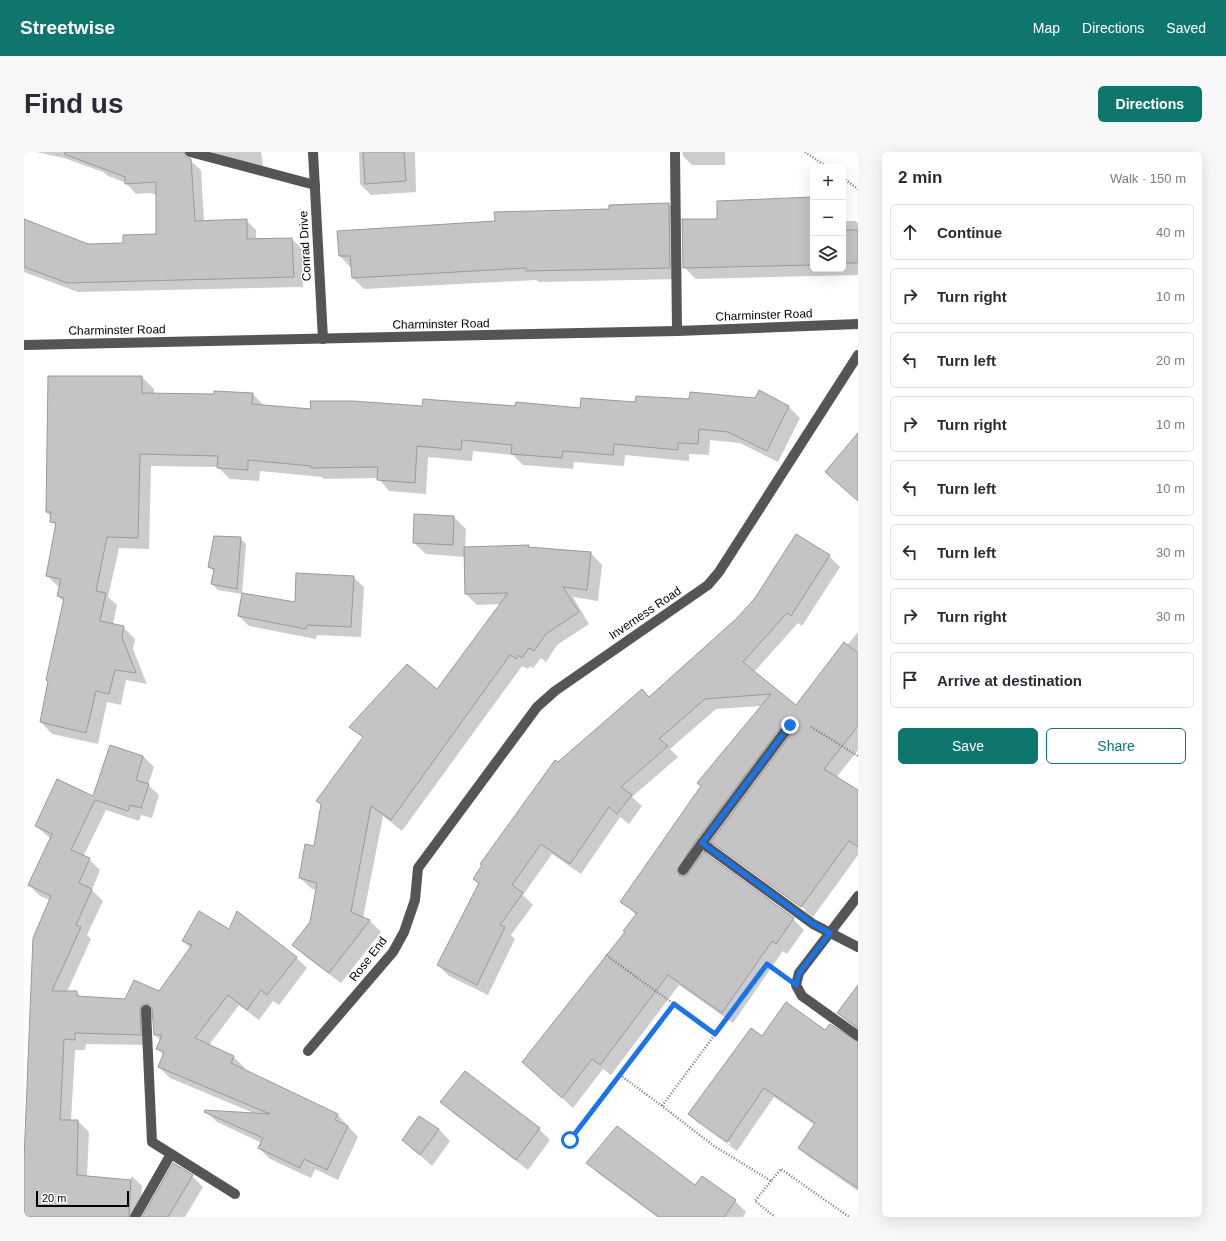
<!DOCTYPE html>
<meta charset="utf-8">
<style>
:root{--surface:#fff;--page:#f7f7f7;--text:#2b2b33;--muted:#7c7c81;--line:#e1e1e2;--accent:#0f766e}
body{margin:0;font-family:Helvetica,sans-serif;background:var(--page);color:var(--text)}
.controls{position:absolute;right:12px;top:12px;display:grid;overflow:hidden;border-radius:6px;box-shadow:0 4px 16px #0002}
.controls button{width:36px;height:36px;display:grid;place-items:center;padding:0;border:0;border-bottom:1px solid var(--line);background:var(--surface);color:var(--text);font:20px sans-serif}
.scale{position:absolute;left:12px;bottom:10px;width:93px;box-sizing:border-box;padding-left:4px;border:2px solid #000;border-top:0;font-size:11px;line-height:14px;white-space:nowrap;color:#000;-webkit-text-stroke:3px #fff;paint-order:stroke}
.stop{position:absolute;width:12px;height:12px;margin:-9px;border:3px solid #1a73e8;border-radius:50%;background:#fff}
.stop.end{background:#1a73e8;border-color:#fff;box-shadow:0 1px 4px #0008}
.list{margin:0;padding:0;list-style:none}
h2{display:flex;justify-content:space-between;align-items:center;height:52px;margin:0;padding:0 16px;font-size:17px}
h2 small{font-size:13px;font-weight:400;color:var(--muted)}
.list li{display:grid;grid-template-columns:26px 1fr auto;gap:12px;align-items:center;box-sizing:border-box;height:56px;margin:0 8px 8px;padding:0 8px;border:1px solid var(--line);border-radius:6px}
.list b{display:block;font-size:15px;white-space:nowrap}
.list em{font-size:13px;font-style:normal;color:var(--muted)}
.actions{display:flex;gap:8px;padding:12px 16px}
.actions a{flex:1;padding:9px 0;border:1px solid var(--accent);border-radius:6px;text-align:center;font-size:14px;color:var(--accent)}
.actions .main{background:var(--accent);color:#fff}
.icon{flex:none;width:22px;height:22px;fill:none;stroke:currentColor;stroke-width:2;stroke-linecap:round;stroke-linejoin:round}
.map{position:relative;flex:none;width:834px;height:1065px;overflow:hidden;border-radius:6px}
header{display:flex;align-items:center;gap:24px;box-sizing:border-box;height:56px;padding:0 20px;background:var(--accent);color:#fff}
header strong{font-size:19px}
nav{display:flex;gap:22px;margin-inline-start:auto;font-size:14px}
.intro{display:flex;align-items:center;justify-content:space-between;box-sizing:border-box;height:96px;padding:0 24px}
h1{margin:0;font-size:28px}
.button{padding:10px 18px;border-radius:6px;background:var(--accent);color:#fff;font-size:14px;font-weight:700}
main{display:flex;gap:24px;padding:0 24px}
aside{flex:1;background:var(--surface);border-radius:6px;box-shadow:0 4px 16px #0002}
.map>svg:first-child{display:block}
.shadow{fill:#0003;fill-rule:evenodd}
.building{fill:#c4c4c4;stroke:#999}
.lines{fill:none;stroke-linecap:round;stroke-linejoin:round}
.path{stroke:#777;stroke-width:2.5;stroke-dasharray:1 2;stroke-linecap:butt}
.minor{stroke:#555;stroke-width:10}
.route{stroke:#1a73e8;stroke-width:5}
.labels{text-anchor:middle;stroke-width:3;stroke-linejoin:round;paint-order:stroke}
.street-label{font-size:12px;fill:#000;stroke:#fff}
</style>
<header>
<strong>Streetwise</strong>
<nav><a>Map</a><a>Directions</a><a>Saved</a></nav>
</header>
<div class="intro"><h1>Find us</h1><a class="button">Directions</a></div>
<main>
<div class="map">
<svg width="834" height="1065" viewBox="0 0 834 1065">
<rect width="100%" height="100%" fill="#fff"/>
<!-- shadow -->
<g class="shadow">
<polygon points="12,0 103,0 166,8 177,18 180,69 222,68 232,78 232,87 268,87 278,97 279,135 54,140 0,120 0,69 64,93 100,92 133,83 133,43 126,41 112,42 102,31 84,24 79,20 40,6"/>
<polygon points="188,0 237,0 240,20 197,9"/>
<polygon points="335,0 391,0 392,40 347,43 336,32"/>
<polygon points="659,0 701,0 701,13 668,13 659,4"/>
<polygon points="789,46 789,117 819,117 819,69 831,69 834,71 834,123 672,127 660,115 694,68"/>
<polygon points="645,52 656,64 657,127 515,130 512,128 340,137 329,126 327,116 316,104 472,70"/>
<polygon points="25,225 118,225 130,237 130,242 229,242 240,254 288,258 399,255 557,257 666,248 732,247 735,240 765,255 776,266 754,310 716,291 686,288 685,303 665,302 665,309 601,303 600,314 550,310 549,317 499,313 489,303 449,299 448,309 404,305 402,342 365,339 354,326 300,327 298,325 236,319 235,329 206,327 194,315 127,314 125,397 95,396 84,445 93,453 89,473 99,475 111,487 109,497 123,532 102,528 97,553 83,550 74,592 28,582 17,570 40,450 34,444 36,436 23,424 32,374 23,360"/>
<polygon points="391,363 430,365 442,377 441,396 504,394 506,396 567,401 578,413 574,449 549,445 565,472 533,493 522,510 517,506 509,516 506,514 504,517 498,514 378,679 359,664 339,766 346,769 357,780 317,831 281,804 269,793 286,770 292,738 288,737 276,726 291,695 298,653 293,649 339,586 327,575 414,538 476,452 453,453 442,442 441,405 402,402 390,391"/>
<polygon points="216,386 222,392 218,442 194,438 188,432 191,420 185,415"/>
<path d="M 805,404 L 816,415 L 778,474 L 774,471 L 730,520 L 772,554 L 834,480 L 834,598 L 812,626 L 834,640 L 834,703 L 789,765 L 699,700 L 690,691 L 681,702 L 769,767 L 780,778 L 763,802 L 759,799 L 709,871 L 655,833 L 587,923 L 579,917 L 549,956 L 511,921 L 612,763 L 598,749 L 738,554 L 692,557 L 646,597 L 654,605 L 608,645 L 618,654 L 605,672 L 596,665 L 557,722 L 528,702 L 499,743 L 509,753 L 487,783 L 491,787 L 464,843 L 425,824 L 414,813 L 455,732 L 450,727 L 534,611 L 625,545 ZM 699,697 L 782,758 L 781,759 L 699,700 Z"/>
<polygon points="329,425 340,435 337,485 293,483 292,487 225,474 215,464 272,451"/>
<polygon points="119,604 130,615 124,633 135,643 128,666 117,663 115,669 82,658 59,705 65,707 76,718 68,738 79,749 63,783 67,787 43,840 52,840 57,845 102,848 135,840 167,797 159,789 206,779 273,806 283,816 255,853 249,849 235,868 215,853 185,893 210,905 221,916 220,918 313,962 334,985 314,1028 291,1017 287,1026 246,1007 235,996 238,991 193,970 182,959 232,962 146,926 135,915 140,903 133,896 137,889 131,883 130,864 127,866 127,893 62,892 61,898 51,898 47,969 54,969 65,980 63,1025 105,1029 108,1024 118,1034 116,1065 0,1065 26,748 16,744 5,733 27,687 12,674 70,646"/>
<polygon points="834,835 834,878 815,861"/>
<path d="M 802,879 L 834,891 L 834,1039 L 785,1005 L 775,996 L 791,973 L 750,945 L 713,999 L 675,972 L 665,962 L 738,886 ZM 675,968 L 707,992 L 706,993 L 675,971 Z"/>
<polygon points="417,950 515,977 526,988 504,1018 429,961"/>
<polygon points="396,966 415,977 426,989 408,1014 379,988"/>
<polygon points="564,1011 671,1035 678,1025 711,1049 722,1060 719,1065 633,1065 574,1021"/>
<polygon points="168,1024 179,1035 161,1065 120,1065"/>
</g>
<!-- building -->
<g class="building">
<polygon points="41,0 160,0 162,5 167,7 171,69 223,67 223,87 268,86 270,125 43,131 0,115 0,67 64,92 99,91 99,83 132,82 132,30 101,32 101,25 40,2"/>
<polygon points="339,0 380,0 382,29 341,32"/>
<polygon points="789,45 789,113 659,116 658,67 693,67 693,49"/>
<polygon points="645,51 646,116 502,119 502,116 328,126 326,104 315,104 313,79 471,69 470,60 585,57 585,53"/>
<rect x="819" y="78" width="15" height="33"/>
<polygon points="24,224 118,224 118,241 190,242 190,239 229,241 228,252 287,257 286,249 329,249 398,254 399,247 491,254 492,250 556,256 557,246 611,250 612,244 665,247 666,240 731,246 735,238 765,254 743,299 704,280 675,277 674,292 654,291 654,298 590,292 589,303 539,299 538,306 487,302 488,293 438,288 437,298 393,294 391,331 353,328 354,315 287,316 287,314 224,308 224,318 193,316 194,304 116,302 114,386 83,385 72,439 82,441 76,469 100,474 98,485 112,521 91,518 85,542 72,539 62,581 16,570 24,529 22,528 40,446 33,444 37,427 22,424 32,371 26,370 27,360 22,360"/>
<polygon points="834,281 834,349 801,320"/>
<polygon points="390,362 430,364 429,393 389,391"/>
<polygon points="772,382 806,403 767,464 763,461 719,510 772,553 820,490 834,501 834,574 800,617 834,638 834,695 825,689 777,755 687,690 771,577 772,573 770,568 763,567 673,687 653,718 656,724 662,724 680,700 770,766 752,792 748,789 698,861 644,823 576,913 568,907 538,946 498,910 601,780 599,779 613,761 596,750 677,634 673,631 747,542 681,547 635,587 644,594 597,635 608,643 593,662 585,655 546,712 517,692 488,733 499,741 476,773 481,775 453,833 413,813 455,731 449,727 458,713 456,712 531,608 534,610 618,537 625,545 712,467 731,446"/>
<polygon points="190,384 217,385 213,437 187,432 190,417 184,415"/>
<polygon points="505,393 504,395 567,400 563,438 539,435 555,460 522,482 510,499 505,496 498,506 494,503 492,507 486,503 367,668 347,654 327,760 346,768 305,821 268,793 286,770 293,731 275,726 281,692 290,694 297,652 292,649 339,585 325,575 383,512 413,537 484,441 441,442 440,395"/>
<polygon points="272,421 330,424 327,475 283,473 282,477 214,464 218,441 271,450"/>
<polygon points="86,593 119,604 112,628 125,632 117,656 106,653 104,659 71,648 47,698 66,706 55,731 68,737 52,773 57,775 28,839 53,839 53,844 101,847 110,828 135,839 168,793 158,789 175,759 205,777 213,759 273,805 243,843 237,838 223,858 204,843 171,886 210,904 207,911 314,962 311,968 324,974 303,1018 280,1007 276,1016 234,996 239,986 180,960 181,958 246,962 134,915 140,900 132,897 138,883 130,883 128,857 125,852 121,852 116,855 116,858 117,883 51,881 51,888 40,887 36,968 54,968 53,1023 107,1028 105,1065 0,1065 0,1008 9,786 27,744 4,733 28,682 11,674 33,627 69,644"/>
<polygon points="834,833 834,876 813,861"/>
<polygon points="762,850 801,878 806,872 834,890 834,1036 774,996 791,971 740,936 703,990 664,962 727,876 738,884"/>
<polygon points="441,919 516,976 492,1008 416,950"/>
<polygon points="395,964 415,977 396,1003 378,988"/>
<polygon points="593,974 671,1033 678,1024 712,1048 700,1065 635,1065 562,1011"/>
<polygon points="149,1011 169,1023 144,1065 118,1065"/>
</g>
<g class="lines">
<!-- path -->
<g class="path">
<polyline points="781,0 803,15"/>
<polyline points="819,26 834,37"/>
<polyline points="787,575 834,604"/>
<polyline points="582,803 691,882"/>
<polyline points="754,820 743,812 638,954 690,994 747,1029 757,1017 825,1065"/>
<polyline points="596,923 638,954"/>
<polyline points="546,988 650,852"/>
<polyline points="747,1029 731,1049 751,1065"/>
</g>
<!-- minor -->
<g class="minor">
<polyline points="166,0 291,33"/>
<polyline points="289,0 299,187"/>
<polyline points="651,0 653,179"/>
<polyline points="0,193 653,179 834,172"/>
<polyline points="678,691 789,772 834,795"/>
<polyline points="659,718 678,691 766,573"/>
<polyline points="834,744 775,821 772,833 778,844 834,884"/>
<polyline points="122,858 128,990 211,1042"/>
<polyline points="284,899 369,800 380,780 391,748 394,716 513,555 531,539 684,433 695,420 834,203"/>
<polyline points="111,1065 147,1002"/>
</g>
</g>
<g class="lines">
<!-- route -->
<polyline class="route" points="546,988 650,852 691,882 743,812 772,833 775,821 806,781 789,772 678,691 766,573"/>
</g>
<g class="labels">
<!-- street labels -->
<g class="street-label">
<text transform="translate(281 94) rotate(-93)" y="4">Conrad Drive</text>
<text transform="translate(740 163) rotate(-2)" y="4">Charminster Road</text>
<text transform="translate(417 172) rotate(-1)" y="4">Charminster Road</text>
<text transform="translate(93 178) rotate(-1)" y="4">Charminster Road</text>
<text transform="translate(621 461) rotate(-34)" y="4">Inverness Road</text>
<text transform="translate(344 807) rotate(-52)" y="4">Rose End</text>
</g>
</g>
</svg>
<div class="controls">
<button>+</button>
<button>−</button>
<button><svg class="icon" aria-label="layers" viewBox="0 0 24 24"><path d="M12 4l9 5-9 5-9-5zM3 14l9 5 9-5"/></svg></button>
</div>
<div class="scale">20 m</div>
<div class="stop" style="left:546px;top:988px"></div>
<div class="stop end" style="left:766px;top:573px"></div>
</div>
<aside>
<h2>2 min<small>Walk · 150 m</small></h2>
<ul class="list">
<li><svg class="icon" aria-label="ahead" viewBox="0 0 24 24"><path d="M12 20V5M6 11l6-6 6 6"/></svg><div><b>Continue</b></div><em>40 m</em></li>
<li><svg class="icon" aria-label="right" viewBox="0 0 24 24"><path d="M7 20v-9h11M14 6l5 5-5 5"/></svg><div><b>Turn right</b></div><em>10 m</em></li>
<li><svg class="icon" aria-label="left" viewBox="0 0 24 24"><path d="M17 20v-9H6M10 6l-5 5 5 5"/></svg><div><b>Turn left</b></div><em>20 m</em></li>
<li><svg class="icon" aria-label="right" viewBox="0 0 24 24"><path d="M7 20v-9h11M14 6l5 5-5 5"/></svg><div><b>Turn right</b></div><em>10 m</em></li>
<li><svg class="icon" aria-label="left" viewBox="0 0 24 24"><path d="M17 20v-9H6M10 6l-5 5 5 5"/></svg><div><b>Turn left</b></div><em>10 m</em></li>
<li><svg class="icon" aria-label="left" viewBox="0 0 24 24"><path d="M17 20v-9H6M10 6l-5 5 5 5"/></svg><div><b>Turn left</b></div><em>30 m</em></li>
<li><svg class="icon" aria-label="right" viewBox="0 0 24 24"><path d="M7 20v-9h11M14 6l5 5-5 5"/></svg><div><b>Turn right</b></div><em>30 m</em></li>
<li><svg class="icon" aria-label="arrive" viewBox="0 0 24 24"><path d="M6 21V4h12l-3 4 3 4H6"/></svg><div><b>Arrive at destination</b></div></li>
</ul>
<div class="actions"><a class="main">Save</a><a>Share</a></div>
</aside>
</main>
